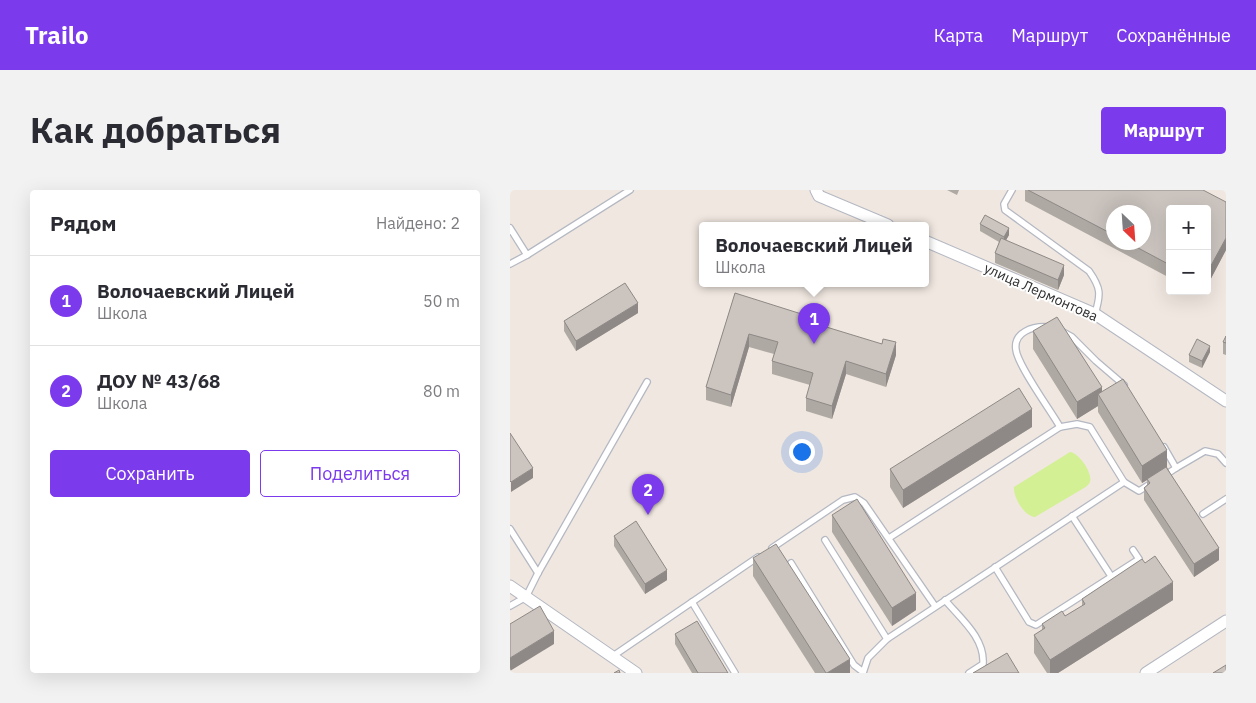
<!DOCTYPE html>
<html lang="ru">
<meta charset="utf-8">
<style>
:root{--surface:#fff;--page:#f2f2f3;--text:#2b2b33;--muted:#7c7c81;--line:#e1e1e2;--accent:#7c3aed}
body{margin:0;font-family:"IBM Plex Sans",sans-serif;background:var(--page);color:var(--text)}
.controls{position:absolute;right:15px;top:15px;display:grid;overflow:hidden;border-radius:5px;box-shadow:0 5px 20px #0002}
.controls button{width:45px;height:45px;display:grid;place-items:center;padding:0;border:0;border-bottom:1px solid var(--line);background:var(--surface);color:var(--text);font:25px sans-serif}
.compass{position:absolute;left:596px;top:15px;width:45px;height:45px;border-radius:50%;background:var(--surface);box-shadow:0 5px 20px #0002;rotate:155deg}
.you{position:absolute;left:291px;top:261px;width:18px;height:18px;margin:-12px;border:4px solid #fff;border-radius:50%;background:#1a73e8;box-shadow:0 0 0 8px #1a73e833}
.badge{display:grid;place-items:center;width:32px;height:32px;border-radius:50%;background:var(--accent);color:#fff;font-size:16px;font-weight:700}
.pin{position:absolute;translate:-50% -41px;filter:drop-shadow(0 1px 2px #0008)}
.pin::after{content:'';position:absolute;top:26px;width:18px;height:15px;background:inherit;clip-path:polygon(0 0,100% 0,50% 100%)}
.popup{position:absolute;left:189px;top:32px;width:230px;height:65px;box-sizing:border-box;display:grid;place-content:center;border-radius:5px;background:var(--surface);filter:drop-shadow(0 1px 4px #0005);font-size:16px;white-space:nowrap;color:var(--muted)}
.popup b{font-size:19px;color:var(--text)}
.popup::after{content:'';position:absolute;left:50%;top:100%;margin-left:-10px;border:10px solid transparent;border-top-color:var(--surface)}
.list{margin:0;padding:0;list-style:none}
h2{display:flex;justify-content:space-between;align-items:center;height:65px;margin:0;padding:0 20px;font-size:21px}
h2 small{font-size:16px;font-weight:400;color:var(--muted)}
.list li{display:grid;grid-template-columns:32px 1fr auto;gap:15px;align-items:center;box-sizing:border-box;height:90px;padding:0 20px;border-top:1px solid var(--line)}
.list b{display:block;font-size:19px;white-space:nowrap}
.list p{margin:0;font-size:16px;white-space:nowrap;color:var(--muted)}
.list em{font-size:16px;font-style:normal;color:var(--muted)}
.actions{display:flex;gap:10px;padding:15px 20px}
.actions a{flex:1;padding:11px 0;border:1px solid var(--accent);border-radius:5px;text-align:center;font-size:18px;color:var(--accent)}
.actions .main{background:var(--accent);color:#fff}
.map{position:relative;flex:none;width:716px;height:483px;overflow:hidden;border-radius:5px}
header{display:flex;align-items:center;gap:30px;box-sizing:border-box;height:70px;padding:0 25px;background:var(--accent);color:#fff}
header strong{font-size:24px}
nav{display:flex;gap:28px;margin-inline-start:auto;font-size:18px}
.intro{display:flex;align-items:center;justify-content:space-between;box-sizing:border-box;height:120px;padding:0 30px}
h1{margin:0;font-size:35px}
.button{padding:12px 22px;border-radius:5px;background:var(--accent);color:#fff;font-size:18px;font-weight:700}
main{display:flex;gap:30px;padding:0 30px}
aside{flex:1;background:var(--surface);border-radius:5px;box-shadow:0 5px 20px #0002}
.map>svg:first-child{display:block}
.pitch{fill:#d3f095}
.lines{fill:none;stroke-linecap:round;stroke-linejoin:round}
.lane-casing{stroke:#b4b8c2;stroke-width:8}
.street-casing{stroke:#b4b8c2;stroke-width:13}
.lane{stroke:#fff;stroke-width:5.5}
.street{stroke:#fff;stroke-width:11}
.wall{fill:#afa9a4;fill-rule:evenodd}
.shaded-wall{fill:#8e8986}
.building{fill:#cbc4bf;stroke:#8e8986}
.labels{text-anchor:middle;stroke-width:4;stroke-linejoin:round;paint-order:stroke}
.street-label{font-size:14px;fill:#2e2e2e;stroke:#fff}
</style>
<header>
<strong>Trailo</strong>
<nav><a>Карта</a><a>Маршрут</a><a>Сохранённые</a></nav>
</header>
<div class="intro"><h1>Как добраться</h1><a class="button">Маршрут</a></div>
<main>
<aside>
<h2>Рядом<small>Найдено: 2</small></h2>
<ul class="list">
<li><span class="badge">1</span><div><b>Волочаевский Лицей</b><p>Школа</p></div><em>50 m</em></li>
<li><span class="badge">2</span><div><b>ДОУ № 43/68</b><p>Школа</p></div><em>80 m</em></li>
</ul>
<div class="actions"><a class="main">Сохранить</a><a>Поделиться</a></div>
</aside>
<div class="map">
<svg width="716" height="483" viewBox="0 0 716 483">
<rect width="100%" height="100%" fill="#f0e7e0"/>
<!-- pitch -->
<path class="pitch" d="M 560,262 C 569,263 583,283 580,292 C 579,294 576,297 574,298 L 525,327 C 514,326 503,307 504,297 Z"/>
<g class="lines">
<!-- lane casing -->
<g class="lane-casing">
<g id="lane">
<path d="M 502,0 L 494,14 L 495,20 L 579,81 C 591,98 591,104 585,124"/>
<polyline points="0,38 17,65"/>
<polyline points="0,74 17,65 120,0"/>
<path d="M 538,137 C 523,136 503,142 506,160 C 508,176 541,221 550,237"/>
<polyline points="553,142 562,147 586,171 614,195"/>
<polyline points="654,257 666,278 654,286"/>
<polyline points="666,278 695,261 708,264 716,273"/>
<polyline points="614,292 629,301 640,294"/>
<polyline points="693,324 716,309"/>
<polyline points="562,326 601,386"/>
<polyline points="0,339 28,383"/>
<polyline points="315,350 377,449"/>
<polyline points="262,358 333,310 345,307 354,313 425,416"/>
<polyline points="281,373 344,475 353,482"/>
<polyline points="485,377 519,432 526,435 629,369 623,360"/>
<path d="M 435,410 C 451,429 475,448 473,474 L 459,483"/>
<polyline points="182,412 225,483"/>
<polyline points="0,416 16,407 28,383 137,192"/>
<polyline points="103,466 248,367"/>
<polyline points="353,483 358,468 377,449 614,292 580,237 567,234 550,237 379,348"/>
</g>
</g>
<!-- street casing -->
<g class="street-casing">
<g id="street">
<polyline points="306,0 309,6 378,35"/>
<polyline points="415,51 585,124 716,211"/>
<polyline points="0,396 126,483"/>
<polyline points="636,483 716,431"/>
</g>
</g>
<!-- lane -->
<use href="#lane" class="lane"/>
<!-- street -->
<use href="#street" class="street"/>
</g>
<!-- wall -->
<g class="wall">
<polygon points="437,0 449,0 447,5"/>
<path d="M 515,0 L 693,0 L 716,60 L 697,96 L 697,19 L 660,19 L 660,88 L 515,11 ZM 604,22 L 634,52 L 604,52 Z"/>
<polygon points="470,34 499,45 496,50 554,85 548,100 485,73 485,63 489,52 470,41"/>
<polygon points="685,101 694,101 692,105"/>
<polygon points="225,103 386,165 376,197 336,184 322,229 296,221 296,208 300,195 262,184 262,171 264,164 239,157 221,217 196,210 196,197"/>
<polygon points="128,123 66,161 54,141 54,131"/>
<polygon points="523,141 592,202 657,277 709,370 684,387 634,310 634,298 637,295 637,290 632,293 588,222 588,216 567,229 523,159"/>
<polygon points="716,146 716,165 713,164 713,152"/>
<polygon points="700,162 692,178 679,172 679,165"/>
<polygon points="522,237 393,318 380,297 380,279"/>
<polygon points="322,325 406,420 382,436 322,342"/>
<polygon points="104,346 157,390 135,404 104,356"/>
<polygon points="243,368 340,483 305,483 243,386"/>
<polygon points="572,409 663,410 548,483 537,483 524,463 524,445 532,440 532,434 555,426 572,416"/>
<polygon points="165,444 218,483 182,483 165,454"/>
</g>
<!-- shaded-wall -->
<g class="shaded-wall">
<polygon points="499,38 499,45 494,54 494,47"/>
<polygon points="716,48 716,60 697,96 697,83"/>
<polygon points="554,75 554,85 548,100 548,90"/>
<polygon points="128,113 128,123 66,161 66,151"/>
<polygon points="239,144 239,157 221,217 221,205"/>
<polygon points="386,152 386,165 376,197 376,184"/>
<polygon points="700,156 700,162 692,178 692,171"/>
<polygon points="336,171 336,184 322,229 322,216"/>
<polygon points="592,197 592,210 588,204 588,216 567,229 567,212"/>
<polygon points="522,219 522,237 393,318 393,300"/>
<polygon points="657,260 657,277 637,289 637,290 632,293 632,276"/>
<polygon points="23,278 23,288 1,302 1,292"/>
<polygon points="709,358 709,370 684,387 684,374"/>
<polygon points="157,380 157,390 135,404 135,394"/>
<polygon points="663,392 663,410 548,483 540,483 540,470"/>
<polygon points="406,403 406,420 382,436 382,418"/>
<polygon points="44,441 44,454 0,481 0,468"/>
<polygon points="340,469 340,483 317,483"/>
</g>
<!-- building -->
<g class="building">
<polygon points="518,0 693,0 716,12 716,48 697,83 697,19 660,19 660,75 617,52 634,52 634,22 604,22 604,45"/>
<polygon points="475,25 499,38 494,47 470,34"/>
<polygon points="491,48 554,75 548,90 485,63"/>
<polygon points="115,93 128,113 66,151 54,131"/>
<polygon points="225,103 301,127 300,132 372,154 373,149 386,152 376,184 336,171 322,216 296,208 303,183 262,171 268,152 239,144 221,205 196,197"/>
<polygon points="547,127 592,197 567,212 523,141"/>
<polygon points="716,146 716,153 713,152"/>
<polygon points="687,149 700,156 692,171 679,165"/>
<polygon points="613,189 657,260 632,276 588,204"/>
<polygon points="509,198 522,219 393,300 380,279"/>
<polygon points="0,243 23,278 1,292 0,291"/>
<polygon points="656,277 709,358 684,374 634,298 640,293 637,289"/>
<polygon points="347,309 406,403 382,418 322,325"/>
<polygon points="126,331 157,380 135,394 104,346"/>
<polygon points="266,354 340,469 317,483 316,483 243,368"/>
<polygon points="645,366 663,392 540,470 524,445 535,438 532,434 552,421 555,426 575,414 572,409 632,369 635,373"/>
<polygon points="30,416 44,441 0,468 0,434"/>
<polygon points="187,431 218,483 188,483 165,444"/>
<polygon points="497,463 509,483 463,483"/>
<polygon points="716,475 716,483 703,483"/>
<polygon points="109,480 110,483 104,483"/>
</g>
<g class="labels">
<!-- street labels -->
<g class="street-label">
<text transform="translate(531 102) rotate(24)" y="5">улица Лермонтова</text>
</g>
</g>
</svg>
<div class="controls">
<button>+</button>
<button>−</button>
</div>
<svg class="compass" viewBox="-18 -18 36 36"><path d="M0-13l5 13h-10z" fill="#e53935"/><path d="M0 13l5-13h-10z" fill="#7c7c81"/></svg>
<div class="you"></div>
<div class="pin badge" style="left:304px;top:154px">1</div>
<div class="popup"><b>Волочаевский Лицей</b>Школа</div>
<div class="pin badge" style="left:138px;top:325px">2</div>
</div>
</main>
